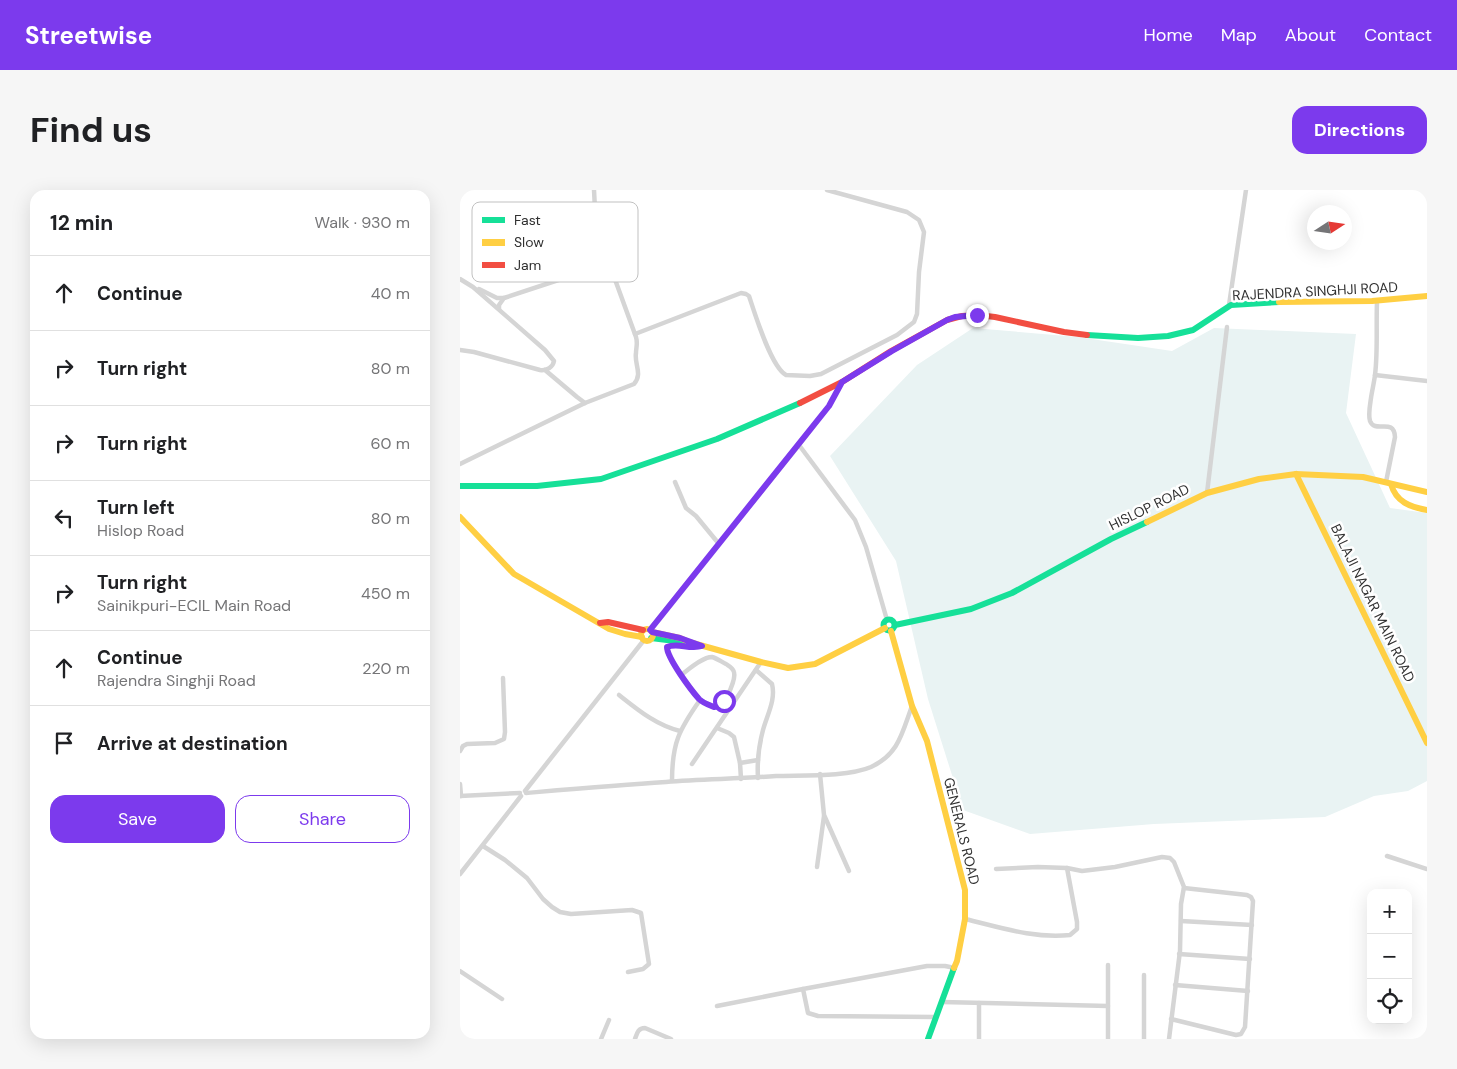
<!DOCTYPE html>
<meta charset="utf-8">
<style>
:root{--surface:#fff;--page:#f6f6f6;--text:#202124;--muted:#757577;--line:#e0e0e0;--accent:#7c3aed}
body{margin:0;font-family:"DM Sans",sans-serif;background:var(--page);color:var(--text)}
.controls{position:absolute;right:15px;bottom:15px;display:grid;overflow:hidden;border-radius:10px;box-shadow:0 5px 20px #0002}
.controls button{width:45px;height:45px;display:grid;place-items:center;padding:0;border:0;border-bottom:1px solid var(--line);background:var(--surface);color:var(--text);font:25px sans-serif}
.compass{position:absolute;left:847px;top:15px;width:45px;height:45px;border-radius:50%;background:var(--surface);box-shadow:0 5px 20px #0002;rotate:78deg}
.stop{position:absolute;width:15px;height:15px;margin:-11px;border:4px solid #7c3aed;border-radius:50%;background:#fff}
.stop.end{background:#7c3aed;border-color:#fff;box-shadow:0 1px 5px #0008}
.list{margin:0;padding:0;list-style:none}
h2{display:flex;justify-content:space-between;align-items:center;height:65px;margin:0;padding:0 20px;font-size:21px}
h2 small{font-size:16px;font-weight:400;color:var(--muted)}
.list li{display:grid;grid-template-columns:32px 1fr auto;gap:15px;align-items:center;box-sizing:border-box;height:75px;padding:0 20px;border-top:1px solid var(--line)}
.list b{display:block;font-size:19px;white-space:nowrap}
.list p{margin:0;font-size:16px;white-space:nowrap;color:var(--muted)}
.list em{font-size:16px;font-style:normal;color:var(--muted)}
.actions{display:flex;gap:10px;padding:15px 20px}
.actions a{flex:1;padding:11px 0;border:1px solid var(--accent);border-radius:15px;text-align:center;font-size:18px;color:var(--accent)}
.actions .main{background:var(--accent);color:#fff}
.icon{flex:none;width:28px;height:28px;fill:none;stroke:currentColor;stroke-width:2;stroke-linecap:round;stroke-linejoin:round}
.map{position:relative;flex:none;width:967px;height:849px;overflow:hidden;border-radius:15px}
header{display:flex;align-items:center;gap:30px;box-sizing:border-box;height:70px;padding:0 25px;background:var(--accent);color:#fff}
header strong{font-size:24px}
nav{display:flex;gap:28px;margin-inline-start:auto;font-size:18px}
.intro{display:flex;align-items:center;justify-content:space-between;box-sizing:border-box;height:120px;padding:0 30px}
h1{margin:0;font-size:35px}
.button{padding:12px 22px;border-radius:15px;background:var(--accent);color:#fff;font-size:18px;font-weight:700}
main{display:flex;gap:30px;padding:0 30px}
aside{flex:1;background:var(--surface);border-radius:15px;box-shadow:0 5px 20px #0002}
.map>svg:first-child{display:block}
.green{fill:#e9f3f3}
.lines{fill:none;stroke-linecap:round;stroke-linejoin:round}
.street{stroke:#d5d5d5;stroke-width:4.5}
.fast{stroke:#16e098;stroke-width:6}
.slow{stroke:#ffcf43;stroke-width:6}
.jam{stroke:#f24e42;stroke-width:6}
.route{stroke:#7c3aed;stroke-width:6}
.labels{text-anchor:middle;stroke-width:5;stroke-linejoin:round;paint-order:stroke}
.street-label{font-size:14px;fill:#313131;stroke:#fff}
.key{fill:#fff;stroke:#c1c1c1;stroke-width:1}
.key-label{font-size:14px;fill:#313131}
</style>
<header>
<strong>Streetwise</strong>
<nav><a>Home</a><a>Map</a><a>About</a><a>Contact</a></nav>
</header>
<div class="intro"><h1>Find us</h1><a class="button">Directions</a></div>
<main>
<aside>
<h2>12 min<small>Walk · 930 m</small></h2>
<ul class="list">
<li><svg class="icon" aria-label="ahead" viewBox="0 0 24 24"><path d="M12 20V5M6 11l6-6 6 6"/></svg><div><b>Continue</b></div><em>40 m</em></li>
<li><svg class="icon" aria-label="right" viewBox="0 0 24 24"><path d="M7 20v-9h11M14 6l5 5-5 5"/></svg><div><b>Turn right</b></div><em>80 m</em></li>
<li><svg class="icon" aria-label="right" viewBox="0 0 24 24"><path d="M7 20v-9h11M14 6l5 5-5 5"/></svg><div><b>Turn right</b></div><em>60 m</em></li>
<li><svg class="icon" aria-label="left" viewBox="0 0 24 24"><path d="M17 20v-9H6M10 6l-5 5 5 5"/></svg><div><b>Turn left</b><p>Hislop Road</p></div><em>80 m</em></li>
<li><svg class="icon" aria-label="right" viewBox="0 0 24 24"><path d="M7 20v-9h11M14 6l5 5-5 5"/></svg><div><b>Turn right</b><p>Sainikpuri-ECIL Main Road</p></div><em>450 m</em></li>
<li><svg class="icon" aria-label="ahead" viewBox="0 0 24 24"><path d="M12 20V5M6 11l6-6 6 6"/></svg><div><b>Continue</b><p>Rajendra Singhji Road</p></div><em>220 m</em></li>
<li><svg class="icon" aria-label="arrive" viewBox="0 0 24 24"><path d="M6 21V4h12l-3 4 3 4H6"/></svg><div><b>Arrive at destination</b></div></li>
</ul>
<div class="actions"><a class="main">Save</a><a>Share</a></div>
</aside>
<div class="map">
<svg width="967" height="849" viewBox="0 0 967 849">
<rect width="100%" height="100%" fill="#fff"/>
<!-- green -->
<polygon class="green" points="513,138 618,147 712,161 754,138 896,144 886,223 930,318 967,323 967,591 948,601 914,606 865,627 694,634 570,644 503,620 468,509 436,371 370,266 457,175"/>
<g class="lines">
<!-- street -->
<g class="street">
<polyline points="134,0 138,77"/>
<path d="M 0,89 L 13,97 L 85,160 L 94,171 C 93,177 87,181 80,180 L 14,162 L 0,160"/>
<polyline points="19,99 37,108 44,108"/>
<path d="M 917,112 C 916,136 918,161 915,185 C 914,193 912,201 911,208 C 910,215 908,225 910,231 C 915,244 934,227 935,247 L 926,292"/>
<polyline points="769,115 786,0"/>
<path d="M 175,144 L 281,103 L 286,104 L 289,106 C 295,124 311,177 326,185 L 350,186 L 361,184 L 437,145 L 454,132 L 457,124 L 459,82 L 464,42 L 459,30 L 447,22 L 367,0"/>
<polyline points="85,180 117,207 125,213"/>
<polyline points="915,185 967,191"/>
<polyline points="339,255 395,330 406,357 427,430"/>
<path d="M 0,274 L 125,213 L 174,194 C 183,184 174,174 176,163 C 176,157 178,154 176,147 L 153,84 C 150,78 146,75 138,77 L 44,108 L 39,115 L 39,119"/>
<polyline points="215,292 226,318 236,326 259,354"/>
<polyline points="747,303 767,137"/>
<polyline points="190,439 339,255 369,216 382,192"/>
<path d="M 296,480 L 312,494 C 316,510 307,525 303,540 C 299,555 297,572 298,588"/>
<path d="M 221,485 C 228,480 242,467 252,467 C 256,468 262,472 266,474 C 269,476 273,478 274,482 C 276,489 267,510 261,514 C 259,516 257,516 254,517 L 240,510 L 221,485 L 219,483 L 207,462 L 207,457 C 217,451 229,460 241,456"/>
<path d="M 159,505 C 178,520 196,535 220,541"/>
<polyline points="257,538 269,543 274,547 280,573 281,589"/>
<polyline points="0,561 3,556 7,554 35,553 44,549 45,542 43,488"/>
<polyline points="280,573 298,570"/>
<polyline points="232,574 301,472"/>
<polyline points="360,584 364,625 389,681"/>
<path d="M 212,591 C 212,553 219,540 240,510"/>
<polyline points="0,594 1,606"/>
<polyline points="65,601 184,450"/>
<path d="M 66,603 C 113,599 159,595 206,592 C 243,589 280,589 316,586 C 342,585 388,587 411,577 C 439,564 442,543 452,516"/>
<polyline points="0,606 60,603"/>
<polyline points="23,656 45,670 67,688 83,709 92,717 100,722 111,724 172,720 181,723 189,774 183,779 168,782"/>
<polyline points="927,666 967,679"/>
<polyline points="357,677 364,626"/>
<polyline points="536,679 578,677 607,678 622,681 655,677 702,667 710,668 714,672 724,697 721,714 720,761 709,849"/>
<polyline points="0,684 61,606"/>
<path d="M 505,729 C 539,737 574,749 610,745 L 617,739 L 617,732 L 607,678"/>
<polyline points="721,731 792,735"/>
<polyline points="719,764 790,769"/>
<polyline points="648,775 648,849"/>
<polyline points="0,781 42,809"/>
<polyline points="715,795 788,801"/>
<polyline points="482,812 648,816"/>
<polyline points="257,816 343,799"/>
<polyline points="475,827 358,826 348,823 343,799 467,776 485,776 495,778"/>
<polyline points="711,829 776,845 781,844 785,837 793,711 791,707 787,705 724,698"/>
<polyline points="141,849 149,830"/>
<path d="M 175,849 C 177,843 178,838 185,838 L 211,849"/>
<polyline points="519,849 519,813"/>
<polyline points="684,849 684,785"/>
</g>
<!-- fast -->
<g class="fast">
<polyline points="627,145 678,148 708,146 733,140 771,115 819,112"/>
<polyline points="0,296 77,296 141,289 257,249 340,213"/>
<circle cx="429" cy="435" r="5.5"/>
<polyline points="435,435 511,419 552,403 651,349 687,332"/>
<polyline points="191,448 223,452"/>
<polyline points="468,849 494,778"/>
</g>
<!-- slow -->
<g class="slow">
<polyline points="819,112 912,111 967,106"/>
<polyline points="836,284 967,553"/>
<path d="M 931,294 C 936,312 950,317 967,320"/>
<polyline points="0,327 54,384 149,439 165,444 182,447"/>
<polyline points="687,332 747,303 799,289 836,284 903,287 967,302"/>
<circle cx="187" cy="445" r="6"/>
<polyline points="431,441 452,516 467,551 505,700 505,729 497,771 494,778"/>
<polyline points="192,442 220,448 229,452 301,472 328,478 355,474 425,438"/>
</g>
<!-- jam -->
<g class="jam">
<polyline points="340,213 382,192 431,161 487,130 502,126 518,125 535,127 604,142 627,145"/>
<polyline points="140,433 148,432 183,440"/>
</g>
</g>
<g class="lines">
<!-- route -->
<path class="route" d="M 264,511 L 261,515 L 254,517 C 249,515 243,513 239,509 C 231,500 207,468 207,457 C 218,452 229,460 242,456 L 220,448 L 192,442 L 190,440 L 369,216 L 382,192 L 432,161 L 487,130 L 495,127 L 517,125"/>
</g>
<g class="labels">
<!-- street labels -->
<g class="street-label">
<text transform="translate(855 101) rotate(-3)" y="5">RAJENDRA SINGHJI ROAD</text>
<text transform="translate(689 317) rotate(-26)" y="5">HISLOP ROAD</text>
<text transform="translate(913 413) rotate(64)" y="5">BALAJI NAGAR MAIN ROAD</text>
<text transform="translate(502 641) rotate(76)" y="5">GENERALS ROAD</text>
</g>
</g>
<!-- legend -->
<rect x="12" y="12" width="166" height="80" rx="8" class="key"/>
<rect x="22" y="27" width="23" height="6" fill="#16e098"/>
<rect x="22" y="49" width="23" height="7" fill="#ffcf43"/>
<rect x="22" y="72" width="23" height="6" fill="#f24e42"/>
<g class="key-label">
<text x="54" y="35">Fast</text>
<text x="54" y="57">Slow</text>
<text x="54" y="80">Jam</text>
</g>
</svg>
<div class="controls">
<button>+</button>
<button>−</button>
<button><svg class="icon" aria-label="locate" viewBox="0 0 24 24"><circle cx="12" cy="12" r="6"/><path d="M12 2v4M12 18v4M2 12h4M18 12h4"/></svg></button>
</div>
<svg class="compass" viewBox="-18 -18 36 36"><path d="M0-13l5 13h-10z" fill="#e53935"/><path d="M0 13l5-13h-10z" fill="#757577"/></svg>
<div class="stop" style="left:264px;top:511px"></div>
<div class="stop end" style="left:517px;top:125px"></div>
</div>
</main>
